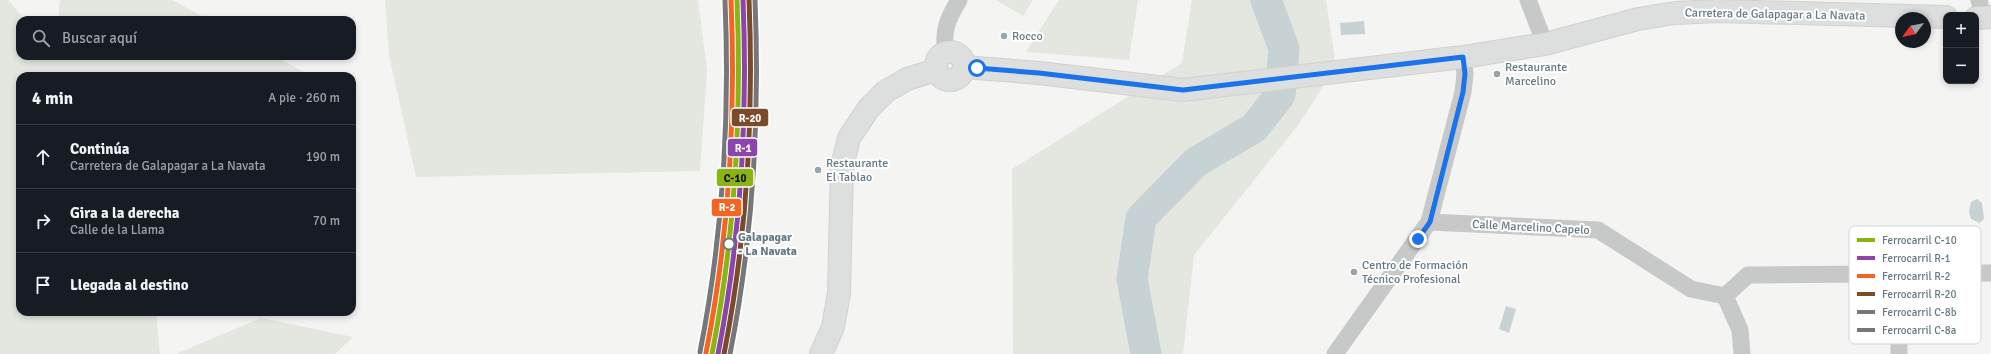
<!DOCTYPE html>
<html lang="es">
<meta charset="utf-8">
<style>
:root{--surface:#171b24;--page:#20242c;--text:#f1f3f6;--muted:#9ea1a6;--line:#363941}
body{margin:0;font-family:Signika,sans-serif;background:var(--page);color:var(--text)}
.controls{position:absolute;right:12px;top:12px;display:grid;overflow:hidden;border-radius:8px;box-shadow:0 2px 6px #0003}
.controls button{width:36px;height:36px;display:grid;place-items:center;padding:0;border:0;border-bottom:1px solid var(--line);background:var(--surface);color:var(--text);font:20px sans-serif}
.compass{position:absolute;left:1895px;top:12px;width:36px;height:36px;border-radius:50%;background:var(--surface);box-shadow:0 2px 6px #0003;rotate:238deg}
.stop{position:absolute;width:12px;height:12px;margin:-9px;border:3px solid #1a73e8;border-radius:50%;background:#fff}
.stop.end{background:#1a73e8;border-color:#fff;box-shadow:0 1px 4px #0008}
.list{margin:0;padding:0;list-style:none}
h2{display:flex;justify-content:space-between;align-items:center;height:52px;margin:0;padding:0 16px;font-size:17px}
h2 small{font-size:13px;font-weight:400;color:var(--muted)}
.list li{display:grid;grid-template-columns:26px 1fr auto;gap:12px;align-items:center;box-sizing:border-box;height:64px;padding:0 16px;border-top:1px solid var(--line)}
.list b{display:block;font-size:15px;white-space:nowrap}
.list p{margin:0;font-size:13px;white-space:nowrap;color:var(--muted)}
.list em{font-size:13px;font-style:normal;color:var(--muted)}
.icon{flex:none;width:22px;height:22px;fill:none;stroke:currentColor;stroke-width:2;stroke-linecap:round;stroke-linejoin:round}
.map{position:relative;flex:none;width:1991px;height:354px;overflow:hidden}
.search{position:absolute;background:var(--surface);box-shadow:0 2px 6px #0003;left:16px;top:16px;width:340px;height:44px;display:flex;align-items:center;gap:10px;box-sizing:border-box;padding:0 14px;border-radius:12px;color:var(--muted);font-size:15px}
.panel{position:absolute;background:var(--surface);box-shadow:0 2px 6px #0003;left:16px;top:72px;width:340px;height:244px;border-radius:12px}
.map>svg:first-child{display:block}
.green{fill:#e4e6e0}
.water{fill:#c6d2d3}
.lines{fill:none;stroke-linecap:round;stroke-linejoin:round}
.river{stroke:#c6d2d3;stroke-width:31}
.secondary-casing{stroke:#d0d1d1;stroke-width:24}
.minor{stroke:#c7c9c8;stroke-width:17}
.secondary{stroke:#dddede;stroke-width:22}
.rail-1-casing{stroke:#fff;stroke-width:8}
.rail-2-casing{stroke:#fff;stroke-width:8}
.rail-3-casing{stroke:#fff;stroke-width:8}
.rail-4-casing{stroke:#fff;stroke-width:8}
.rail-5-casing{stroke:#fff;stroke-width:8}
.rail-6-casing{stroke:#fff;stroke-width:8}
.rail-1{stroke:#89b414;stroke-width:5}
.rail-2{stroke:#8e44ad;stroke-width:5}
.rail-3{stroke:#f26522;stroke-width:5}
.rail-4{stroke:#7a4b2a;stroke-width:5}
.rail-5{stroke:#76777a;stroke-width:5}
.rail-6{stroke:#76777a;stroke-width:5}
.route{stroke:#1a73e8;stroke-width:5}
.poi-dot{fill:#97a4aa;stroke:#fff;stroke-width:1.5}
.stop-dot{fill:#fff;stroke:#657982;stroke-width:2}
.labels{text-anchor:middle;stroke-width:4;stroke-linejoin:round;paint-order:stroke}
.street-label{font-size:12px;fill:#657982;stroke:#fff}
.poi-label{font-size:12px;fill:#657982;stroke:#fff;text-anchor:start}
.stop-label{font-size:12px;font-weight:bold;fill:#657982;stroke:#fff;text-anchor:start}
.key{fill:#fff;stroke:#d1d7da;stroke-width:1}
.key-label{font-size:11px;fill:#657982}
.line-badge{stroke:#fff;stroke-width:1.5}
.badge-label{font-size:11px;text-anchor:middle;font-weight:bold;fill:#fff}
.pale-badge-label{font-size:11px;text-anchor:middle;font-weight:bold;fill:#111}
</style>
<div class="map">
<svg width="1991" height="354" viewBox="0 0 1991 354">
<rect width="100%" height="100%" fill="#f4f4f3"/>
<!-- green -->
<g class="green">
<polygon points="0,0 8,0 26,20 20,20 20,56 275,56 311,76 20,76 20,312 156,312 160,354 0,354"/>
<polygon points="60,0 172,0 209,20 58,20"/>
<polygon points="385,0 698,0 707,71 700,171 416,177 389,55"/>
<polygon points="996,0 1033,0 1023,16"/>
<polygon points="1059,0 1138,0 1129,60 1026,52"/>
<polygon points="1192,0 1326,0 1336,66 1299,124 1194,255 1183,354 1013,354 1012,169 1182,63"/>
<polygon points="261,318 353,337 335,354 176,354"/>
</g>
<!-- water -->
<g class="water">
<polygon points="1364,21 1365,34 1341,35 1340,23"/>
<polygon points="1977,199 1982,203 1984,219 1980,223 1971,219 1969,212 1971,202"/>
<polygon points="1506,306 1516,309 1509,333 1499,329"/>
</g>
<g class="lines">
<!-- river -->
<polyline class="river" points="1146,354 1132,279 1141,218 1196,162 1254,128 1280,95 1284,49 1266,0"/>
<!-- secondary casing -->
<g class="secondary-casing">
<g id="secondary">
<polyline points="1976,18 1991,17"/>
<circle cx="950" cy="66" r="14"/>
<polyline points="964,67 1039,73 1183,90 1463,57 1545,44 1638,19 1675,13 1717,11 1946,17"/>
<polyline points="821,354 833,327 839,293 842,166 849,138 869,108 885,92 907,79 936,70"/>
</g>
</g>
<!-- minor -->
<g class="minor">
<polyline points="1528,0 1545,44"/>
<polyline points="1979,0 1983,18"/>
<path d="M 946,52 C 942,31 948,18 959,0"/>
<polyline points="1429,222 1598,230 1691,289 1725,296 1748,275 1991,273"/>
<polyline points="1898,274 1899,354"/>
<polyline points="1725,296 1740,330 1742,354"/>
<polyline points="1335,354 1429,222 1463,92 1465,74 1463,57"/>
</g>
<!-- secondary -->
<use href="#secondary" class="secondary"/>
<!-- rail-1 casing -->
<g class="rail-1-casing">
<path id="rail-1" d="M 712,354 C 735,236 742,120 737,0"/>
</g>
<!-- rail-2 casing -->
<g class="rail-2-casing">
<path id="rail-2" d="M 718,354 C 741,236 748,120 743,0"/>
</g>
<!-- rail-3 casing -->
<g class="rail-3-casing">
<path id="rail-3" d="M 706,353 C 729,236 736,119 731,0"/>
</g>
<!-- rail-4 casing -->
<g class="rail-4-casing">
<path id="rail-4" d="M 724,354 C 747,236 754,120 749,0"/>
</g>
<!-- rail-5 casing -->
<g class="rail-5-casing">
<path id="rail-5" d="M 700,352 C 723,235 730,119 725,1"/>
</g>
<!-- rail-6 casing -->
<g class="rail-6-casing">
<path id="rail-6" d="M 730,354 C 753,237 760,120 755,0"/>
</g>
<!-- rail-1 -->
<use href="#rail-1" class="rail-1"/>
<!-- rail-2 -->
<use href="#rail-2" class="rail-2"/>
<!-- rail-3 -->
<use href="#rail-3" class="rail-3"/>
<!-- rail-4 -->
<use href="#rail-4" class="rail-4"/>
<!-- rail-5 -->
<use href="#rail-5" class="rail-5"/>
<!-- rail-6 -->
<use href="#rail-6" class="rail-6"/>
</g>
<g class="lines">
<!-- route -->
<polyline class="route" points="977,68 1039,73 1183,90 1463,57 1465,74 1463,92 1430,222 1418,239"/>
</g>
<!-- markers -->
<g class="poi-dot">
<circle cx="1004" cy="36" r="4"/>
<circle cx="1497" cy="74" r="4"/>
<circle cx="818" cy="170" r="4"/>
<circle cx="1354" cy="272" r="4"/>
</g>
<circle class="stop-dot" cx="729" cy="244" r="5.5"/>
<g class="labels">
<!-- street labels -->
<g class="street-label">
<text transform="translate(1775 14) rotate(1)" y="4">Carretera de Galapagar a La Navata</text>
<text transform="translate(1531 227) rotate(3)" y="4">Calle Marcelino Capelo</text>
</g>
<!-- poi labels -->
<g class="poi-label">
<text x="1012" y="40">Rocco</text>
<text x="1505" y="71">Restaurante<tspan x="1505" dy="14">Marcelino</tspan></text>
<text x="826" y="167">Restaurante<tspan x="826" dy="14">El Tablao</tspan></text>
<text x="1362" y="269">Centro de Formación<tspan x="1362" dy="14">Técnico Profesional</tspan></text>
</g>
<!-- stop labels -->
<g class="stop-label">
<text x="738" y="241">Galapagar<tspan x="738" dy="14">- La Navata</tspan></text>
</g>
</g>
<!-- legend -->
<rect x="1849" y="226" width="132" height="118" rx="6" class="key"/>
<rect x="1857" y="238" width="18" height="4" fill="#89b414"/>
<rect x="1857" y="256" width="18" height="4" fill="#8e44ad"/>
<rect x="1857" y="274" width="18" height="4" fill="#f26522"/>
<rect x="1857" y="292" width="18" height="4" fill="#7a4b2a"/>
<rect x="1857" y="310" width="18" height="4" fill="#76777a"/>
<rect x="1857" y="328" width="18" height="4" fill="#76777a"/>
<g class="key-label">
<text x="1882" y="244">Ferrocarril C-10</text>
<text x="1882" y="262">Ferrocarril R-1</text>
<text x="1882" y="280">Ferrocarril R-2</text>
<text x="1882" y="298">Ferrocarril R-20</text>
<text x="1882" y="316">Ferrocarril C-8b</text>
<text x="1882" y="334">Ferrocarril C-8a</text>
</g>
<g class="line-badge">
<rect x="731" y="108" width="38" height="19" rx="4" fill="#7a4b2a"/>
<rect x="727" y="138" width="31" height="19" rx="4" fill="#8e44ad"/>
<rect x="716" y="168" width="38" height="19" rx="4" fill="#89b414"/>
<rect x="711" y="198" width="31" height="19" rx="4" fill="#f26522"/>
</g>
<g class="badge-label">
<text x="750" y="122">R-20</text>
<text x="743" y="152">R-1</text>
<text x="727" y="211">R-2</text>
</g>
<g class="pale-badge-label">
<text x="735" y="182">C-10</text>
</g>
</svg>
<div class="controls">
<button>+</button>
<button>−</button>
</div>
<svg class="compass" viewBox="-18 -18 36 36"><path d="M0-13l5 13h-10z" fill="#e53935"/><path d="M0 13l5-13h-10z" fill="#9ea1a6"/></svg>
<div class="stop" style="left:977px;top:68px"></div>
<div class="stop end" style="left:1418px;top:239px"></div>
<div class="search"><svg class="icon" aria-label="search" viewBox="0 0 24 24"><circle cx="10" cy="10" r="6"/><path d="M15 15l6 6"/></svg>Buscar aquí</div>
<section class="panel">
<h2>4 min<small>A pie · 260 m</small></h2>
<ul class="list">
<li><svg class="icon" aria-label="ahead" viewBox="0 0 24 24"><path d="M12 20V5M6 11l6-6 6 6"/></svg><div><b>Continúa</b><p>Carretera de Galapagar a La Navata</p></div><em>190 m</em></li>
<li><svg class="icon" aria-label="right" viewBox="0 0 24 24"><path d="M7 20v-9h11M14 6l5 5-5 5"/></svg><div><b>Gira a la derecha</b><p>Calle de la Llama</p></div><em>70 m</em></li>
<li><svg class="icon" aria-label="arrive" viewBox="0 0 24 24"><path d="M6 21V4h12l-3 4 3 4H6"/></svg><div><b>Llegada al destino</b></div></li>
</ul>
</section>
</div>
